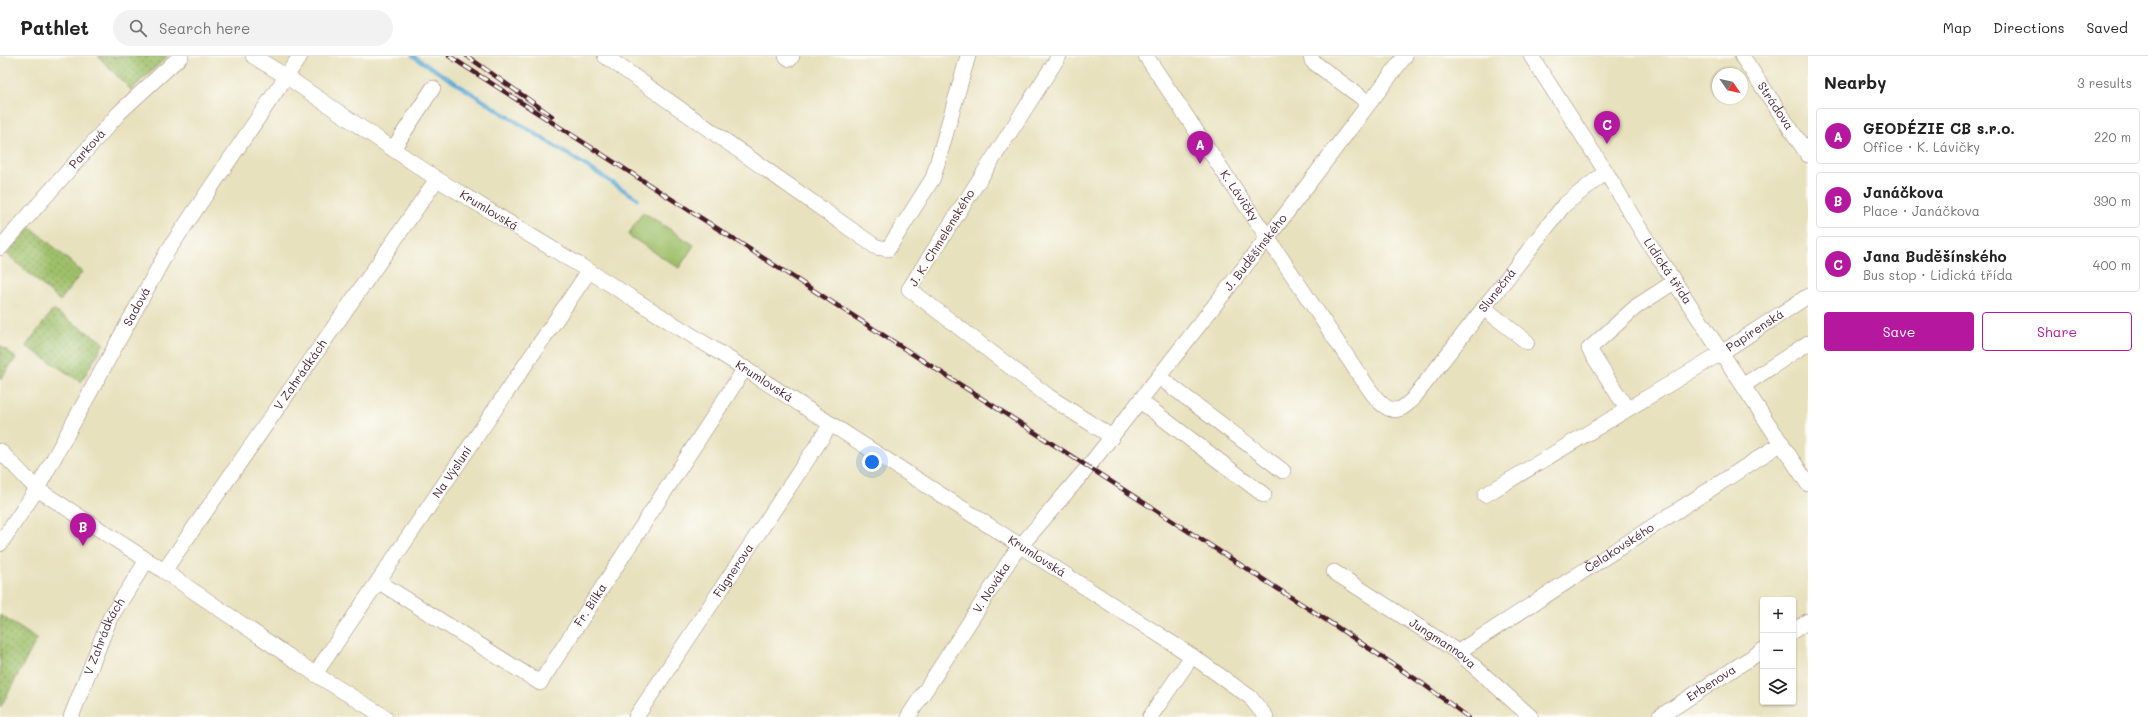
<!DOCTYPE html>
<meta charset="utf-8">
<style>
:root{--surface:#fff;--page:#f2f2f2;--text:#222;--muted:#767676;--line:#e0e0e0;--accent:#b5179e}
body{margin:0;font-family:Mali,sans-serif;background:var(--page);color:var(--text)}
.controls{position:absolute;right:12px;bottom:12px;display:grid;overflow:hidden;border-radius:4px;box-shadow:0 1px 3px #0004}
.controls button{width:36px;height:36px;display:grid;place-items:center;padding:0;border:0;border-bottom:1px solid var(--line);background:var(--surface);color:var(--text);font:20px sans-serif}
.compass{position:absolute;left:1712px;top:12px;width:36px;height:36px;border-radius:50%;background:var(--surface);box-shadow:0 1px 3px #0004;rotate:124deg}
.you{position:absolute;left:872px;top:406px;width:14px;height:14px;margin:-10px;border:3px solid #fff;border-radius:50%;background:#1a73e8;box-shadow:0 0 0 6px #1a73e833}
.badge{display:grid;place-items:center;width:26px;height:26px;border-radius:50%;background:var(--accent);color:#fff;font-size:13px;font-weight:700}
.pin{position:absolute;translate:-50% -33px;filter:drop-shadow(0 1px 2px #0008)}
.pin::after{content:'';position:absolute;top:21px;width:14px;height:12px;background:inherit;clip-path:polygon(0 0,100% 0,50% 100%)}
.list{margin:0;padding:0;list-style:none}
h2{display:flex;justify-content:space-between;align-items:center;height:52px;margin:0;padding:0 16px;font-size:17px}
h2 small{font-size:13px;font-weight:400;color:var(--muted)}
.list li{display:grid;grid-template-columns:26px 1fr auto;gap:12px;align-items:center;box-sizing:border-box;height:56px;margin:0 8px 8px;padding:0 8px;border:1px solid var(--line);border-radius:4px}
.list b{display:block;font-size:15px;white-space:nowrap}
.list p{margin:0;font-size:13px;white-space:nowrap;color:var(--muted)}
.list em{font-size:13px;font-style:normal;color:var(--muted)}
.actions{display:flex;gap:8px;padding:12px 16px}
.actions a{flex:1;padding:9px 0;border:1px solid var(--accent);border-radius:4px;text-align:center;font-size:14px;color:var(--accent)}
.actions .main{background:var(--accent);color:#fff}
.icon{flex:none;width:22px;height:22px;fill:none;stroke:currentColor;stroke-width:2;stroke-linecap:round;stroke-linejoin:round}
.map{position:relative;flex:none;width:1808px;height:661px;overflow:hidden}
header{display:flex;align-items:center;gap:24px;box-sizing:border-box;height:56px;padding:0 20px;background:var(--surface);border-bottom:1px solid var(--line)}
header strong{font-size:19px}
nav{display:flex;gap:22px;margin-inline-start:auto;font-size:14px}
.search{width:280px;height:36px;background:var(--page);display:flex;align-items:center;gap:10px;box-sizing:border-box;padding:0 14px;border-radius:22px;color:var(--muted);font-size:15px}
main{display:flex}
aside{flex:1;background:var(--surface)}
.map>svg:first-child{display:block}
.grass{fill:url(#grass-dots);stroke:#74704a}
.garden{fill:#9ec06a;stroke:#74704a}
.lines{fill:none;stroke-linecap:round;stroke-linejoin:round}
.stream{stroke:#5daad6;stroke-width:4}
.minor-casing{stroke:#998074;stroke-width:16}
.minor{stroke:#fff;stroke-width:15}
.rail-casing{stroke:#4a1f2b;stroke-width:4.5}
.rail{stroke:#fdfcf7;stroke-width:3;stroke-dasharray:9;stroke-linecap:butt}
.labels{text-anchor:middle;stroke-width:3.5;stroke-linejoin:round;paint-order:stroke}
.street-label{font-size:12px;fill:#4a1f2b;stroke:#fdfcf7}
</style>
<header>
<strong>Pathlet</strong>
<div class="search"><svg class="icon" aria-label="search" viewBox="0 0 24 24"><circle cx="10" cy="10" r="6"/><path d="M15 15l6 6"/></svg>Search here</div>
<nav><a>Map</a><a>Directions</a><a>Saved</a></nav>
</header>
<main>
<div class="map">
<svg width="1808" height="661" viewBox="0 0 1808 661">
<defs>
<pattern id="grass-dots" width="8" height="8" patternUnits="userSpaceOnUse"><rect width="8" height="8" fill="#9ec06a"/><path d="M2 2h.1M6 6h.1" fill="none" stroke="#839b57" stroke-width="1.8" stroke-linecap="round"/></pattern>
</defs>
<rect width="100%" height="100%" fill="#fdfcf7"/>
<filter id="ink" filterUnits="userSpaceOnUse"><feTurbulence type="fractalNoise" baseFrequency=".025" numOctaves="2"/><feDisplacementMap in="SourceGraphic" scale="8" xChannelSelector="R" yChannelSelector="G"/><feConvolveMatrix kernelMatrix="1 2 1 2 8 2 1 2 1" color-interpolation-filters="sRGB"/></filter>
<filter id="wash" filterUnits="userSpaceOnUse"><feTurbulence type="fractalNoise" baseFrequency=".012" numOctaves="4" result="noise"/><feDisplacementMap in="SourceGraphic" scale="16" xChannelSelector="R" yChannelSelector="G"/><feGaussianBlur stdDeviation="0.9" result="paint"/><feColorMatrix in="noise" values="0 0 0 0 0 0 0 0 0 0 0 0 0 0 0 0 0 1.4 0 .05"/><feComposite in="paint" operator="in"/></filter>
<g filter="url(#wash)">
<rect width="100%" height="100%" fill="#e8e1be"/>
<!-- grass -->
<g class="grass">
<polygon points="98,0 168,0 131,34"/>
<polygon points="31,171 82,216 60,245 7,198"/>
<polygon points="53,254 104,287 81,326 26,290"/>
<polygon points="0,289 16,302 0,324"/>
<polygon points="0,559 37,583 0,652"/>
</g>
<!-- garden -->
<polygon class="garden" points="643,156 694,189 679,212 628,179"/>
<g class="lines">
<!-- stream -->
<polyline class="stream" points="413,0 638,143"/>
</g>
</g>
<g filter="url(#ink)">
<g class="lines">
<!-- minor casing -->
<g class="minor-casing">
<g id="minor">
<path id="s1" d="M 253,0 L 287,21 L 437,123 L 589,215 L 739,309 L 1192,600 L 1250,641 L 1266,661"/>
<polyline points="605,0 876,191 888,193 933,122 968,0"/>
<polyline points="786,0 790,3 792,0"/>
<polyline points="1059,0 909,233 1048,340 1112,381"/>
<path id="s2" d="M 1146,0 L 1358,317 C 1367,328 1382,359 1399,353 C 1404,352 1408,347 1412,344 L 1564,149 L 1606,116"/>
<polyline points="1311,0 1312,5 1369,47"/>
<path id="s3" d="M 1531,0 L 1606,116 L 1645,181 L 1808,428"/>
<path id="s4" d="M 1742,0 L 1808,99"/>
<polyline points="393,93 433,32"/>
<path id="s5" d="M 0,192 L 120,56 L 181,0"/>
<polyline points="1484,252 1527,286"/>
<polyline points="1159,321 1283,415"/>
<polyline points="1744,329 1808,287"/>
<polyline points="1140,345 1264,439"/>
<polyline points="1627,353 1589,293 1637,250 1674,226"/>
<polyline points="0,395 37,433 164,515 315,618 385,661"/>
<path id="s6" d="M 1485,439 L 1721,297 L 1808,240"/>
<path id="s7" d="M 0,488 L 37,433 L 167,196 L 300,0"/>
<path id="s8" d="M 164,515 L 437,123"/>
<path id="s9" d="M 1334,516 L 1458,596 L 1531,661"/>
<path id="s10" d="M 379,526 L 540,627 L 745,312"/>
<polyline points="1793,575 1808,565"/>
<path id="s11" d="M 1458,596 L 1782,387"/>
<path id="s12" d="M 315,618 L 589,215"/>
<path id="s13" d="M 71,661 L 110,562 L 147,504"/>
<path id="s14" d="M 636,661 L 831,368"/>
<path id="s15" d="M 908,661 L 1013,499 L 1088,411 L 1275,172 L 1405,0"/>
<polyline points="1150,661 1192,600"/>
<path id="s16" d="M 1659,661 L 1763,594"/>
</g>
</g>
<!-- minor -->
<use href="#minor" class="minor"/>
<!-- rail casing -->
<g class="rail-casing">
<g id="rail">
<polyline points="449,0 1317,558 1423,628 1468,661"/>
<polyline points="467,0 552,60"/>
</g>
</g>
<!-- rail -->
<use href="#rail" class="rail"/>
</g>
</g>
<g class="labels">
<!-- street labels -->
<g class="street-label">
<text dy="4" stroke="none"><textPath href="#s4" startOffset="60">Strádova</textPath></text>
<text dy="4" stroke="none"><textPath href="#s5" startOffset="132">Parková</textPath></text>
<text dy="4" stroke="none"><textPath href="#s2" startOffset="168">K. Lávičky</textPath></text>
<text dy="4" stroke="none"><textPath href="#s1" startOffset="282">Krumlovská</textPath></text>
<text transform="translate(942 182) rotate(-58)" y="4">J. K. Chmelenského</text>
<text dy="4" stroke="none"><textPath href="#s15" startOffset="581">J. Buděšínského</textPath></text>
<text dy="4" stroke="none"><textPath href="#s3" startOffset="255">Lidická třída</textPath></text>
<text dy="4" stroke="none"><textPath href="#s2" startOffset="594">Slunečná</textPath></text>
<text dy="4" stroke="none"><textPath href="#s7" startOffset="274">Sadová</textPath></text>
<text dy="4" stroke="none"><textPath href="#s6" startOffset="316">Papírenská</textPath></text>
<text dy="4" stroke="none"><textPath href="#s8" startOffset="239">V Zahrádkách</textPath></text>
<text dy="4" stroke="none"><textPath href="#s1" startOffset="606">Krumlovská</textPath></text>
<text dy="4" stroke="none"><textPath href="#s12" startOffset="244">Na Výsluní</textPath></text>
<text dy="4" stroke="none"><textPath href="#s11" startOffset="192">Čelakovského</textPath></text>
<text dy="4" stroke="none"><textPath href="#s1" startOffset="930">Krumlovská</textPath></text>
<text dy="4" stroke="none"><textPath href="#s14" startOffset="176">Fügnerova</textPath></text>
<text dy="4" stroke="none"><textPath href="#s15" startOffset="154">V. Nováka</textPath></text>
<text dy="4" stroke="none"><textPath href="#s10" startOffset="283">Fr. Bílka</textPath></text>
<text dy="4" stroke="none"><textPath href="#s13" startOffset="87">V Zahrádkách</textPath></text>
<text dy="4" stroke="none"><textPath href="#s9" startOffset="130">Jungmannova</textPath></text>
<text dy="4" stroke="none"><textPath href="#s16" startOffset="62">Erbenova</textPath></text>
</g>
</g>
</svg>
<div class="controls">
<button>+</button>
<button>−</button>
<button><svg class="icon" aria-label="layers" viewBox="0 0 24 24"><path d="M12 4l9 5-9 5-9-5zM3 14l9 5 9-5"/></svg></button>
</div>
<svg class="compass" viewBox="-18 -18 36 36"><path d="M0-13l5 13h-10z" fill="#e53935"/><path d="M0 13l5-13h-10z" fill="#767676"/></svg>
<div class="you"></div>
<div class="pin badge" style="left:1200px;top:108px">A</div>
<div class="pin badge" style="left:83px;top:490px">B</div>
<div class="pin badge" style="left:1607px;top:88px">C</div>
</div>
<aside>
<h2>Nearby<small>3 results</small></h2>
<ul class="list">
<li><span class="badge">A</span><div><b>GEODÉZIE CB s.r.o.</b><p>Office · K. Lávičky</p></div><em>220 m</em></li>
<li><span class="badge">B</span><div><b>Janáčkova</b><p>Place · Janáčkova</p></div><em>390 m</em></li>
<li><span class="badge">C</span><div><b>Jana Buděšínského</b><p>Bus stop · Lidická třída</p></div><em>400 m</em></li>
</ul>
<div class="actions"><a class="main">Save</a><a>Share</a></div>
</aside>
</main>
